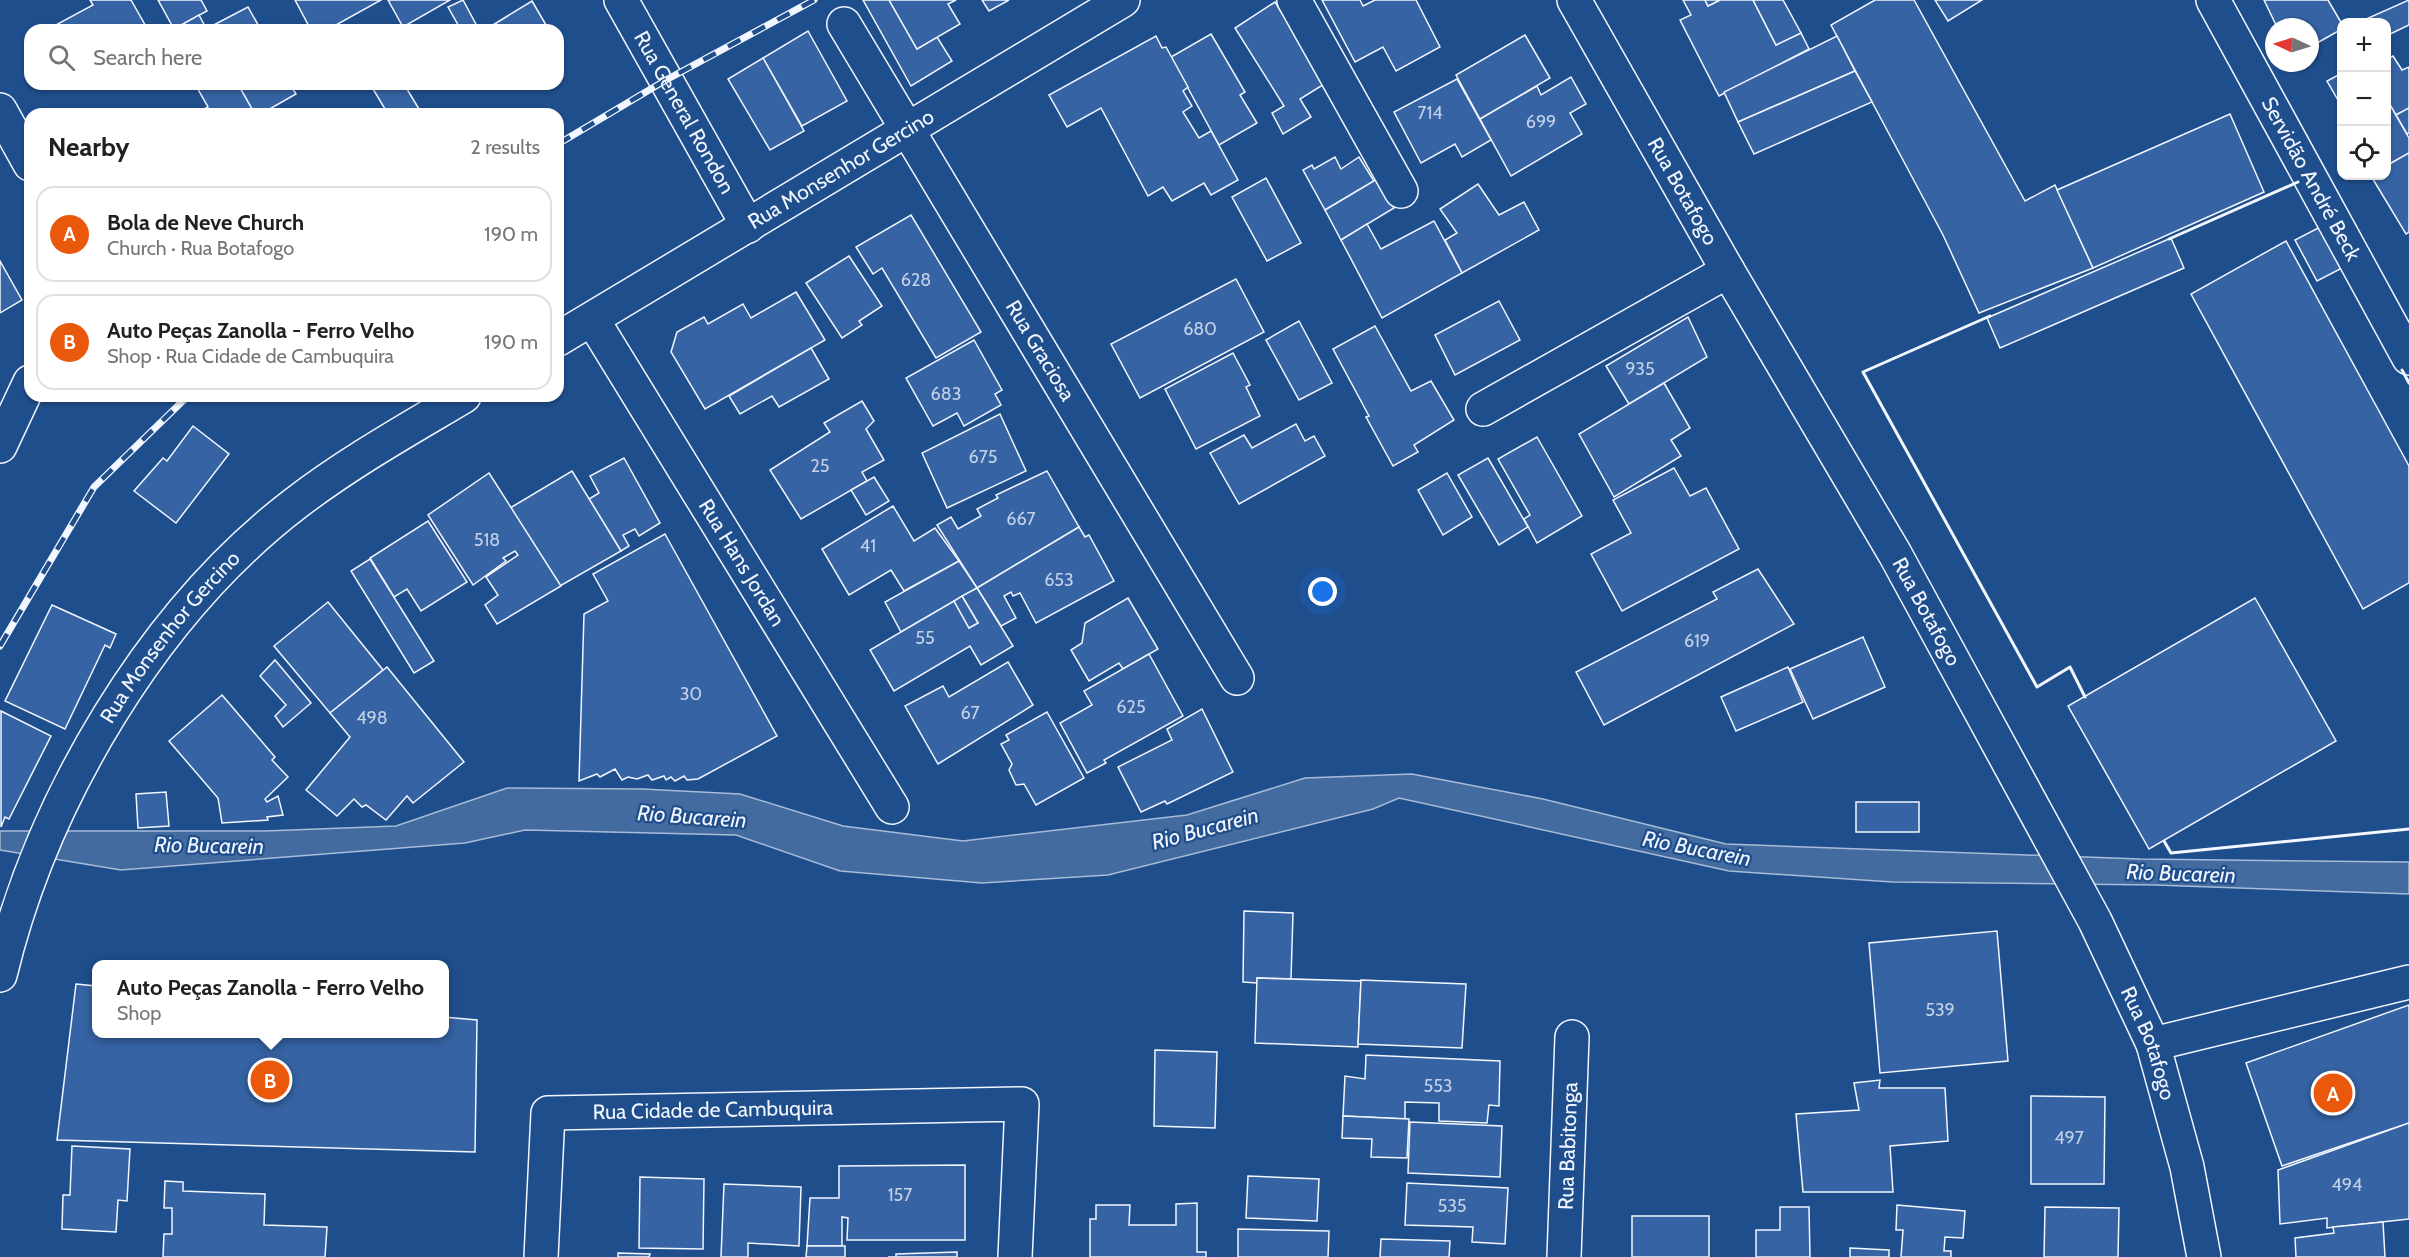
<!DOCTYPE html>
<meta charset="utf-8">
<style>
:root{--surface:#fff;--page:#f2f2f2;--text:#202124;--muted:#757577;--line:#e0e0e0;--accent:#ea580c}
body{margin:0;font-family:Cabin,sans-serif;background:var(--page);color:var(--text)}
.controls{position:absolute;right:18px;top:18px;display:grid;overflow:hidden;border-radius:12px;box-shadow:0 2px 4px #0004}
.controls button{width:54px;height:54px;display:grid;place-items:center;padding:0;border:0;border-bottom:2px solid var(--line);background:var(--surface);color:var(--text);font:30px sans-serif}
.compass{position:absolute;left:2265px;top:18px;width:54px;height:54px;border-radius:50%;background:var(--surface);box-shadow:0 2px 4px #0004;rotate:274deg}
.you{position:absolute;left:1323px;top:592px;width:21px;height:21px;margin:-15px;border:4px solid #fff;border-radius:50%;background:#1a73e8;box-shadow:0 0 0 9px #1a73e833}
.badge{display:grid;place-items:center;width:39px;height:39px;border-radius:50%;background:var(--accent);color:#fff;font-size:20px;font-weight:700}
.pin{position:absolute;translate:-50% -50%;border:3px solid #fff;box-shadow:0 2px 6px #0006}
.popup{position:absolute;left:92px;top:960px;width:357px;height:78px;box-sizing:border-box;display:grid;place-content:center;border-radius:12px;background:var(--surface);filter:drop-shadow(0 2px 4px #0005);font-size:20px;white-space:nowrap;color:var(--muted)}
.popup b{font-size:22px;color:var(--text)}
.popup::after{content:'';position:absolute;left:50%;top:100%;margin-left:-12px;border:12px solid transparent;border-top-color:var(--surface)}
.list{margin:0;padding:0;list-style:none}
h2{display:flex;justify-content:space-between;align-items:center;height:78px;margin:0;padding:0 24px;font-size:26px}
h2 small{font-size:20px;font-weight:400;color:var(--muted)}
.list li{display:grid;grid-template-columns:39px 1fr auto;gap:18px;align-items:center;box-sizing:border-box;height:96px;margin:0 12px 12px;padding:0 12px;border:2px solid var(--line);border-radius:18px}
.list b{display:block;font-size:22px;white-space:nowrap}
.list p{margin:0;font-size:20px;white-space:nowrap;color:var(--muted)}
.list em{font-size:20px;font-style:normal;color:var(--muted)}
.icon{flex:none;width:33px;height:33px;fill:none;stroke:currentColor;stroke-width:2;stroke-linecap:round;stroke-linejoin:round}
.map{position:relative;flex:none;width:2409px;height:1257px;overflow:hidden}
.search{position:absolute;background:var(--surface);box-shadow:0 2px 4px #0004;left:24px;top:24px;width:540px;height:66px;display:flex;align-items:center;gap:15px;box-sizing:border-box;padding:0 21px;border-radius:18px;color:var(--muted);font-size:22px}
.panel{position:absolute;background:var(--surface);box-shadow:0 2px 4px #0004;left:24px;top:108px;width:540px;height:294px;border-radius:18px}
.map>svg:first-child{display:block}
.water{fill:#446ba0;stroke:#a8bbd7;stroke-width:1.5}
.building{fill:#3563a3;stroke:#f2f6ff;stroke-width:1.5}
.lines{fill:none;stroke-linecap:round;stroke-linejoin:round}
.minor-casing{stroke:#f2f6ff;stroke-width:36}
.major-casing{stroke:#f2f6ff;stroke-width:36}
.minor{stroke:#1f4e8c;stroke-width:33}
.major{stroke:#1f4e8c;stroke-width:33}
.rail-casing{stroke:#f2f6ff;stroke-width:7}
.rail{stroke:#1f4e8c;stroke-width:4.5;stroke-dasharray:14;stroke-linecap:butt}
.wall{stroke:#f2f6ff;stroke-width:3}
.labels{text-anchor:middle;stroke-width:4.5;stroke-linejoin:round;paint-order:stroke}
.number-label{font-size:18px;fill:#c3d1e8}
.street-label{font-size:21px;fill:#f2f6ff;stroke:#1f4e8c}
.water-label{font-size:22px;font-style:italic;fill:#f2f6ff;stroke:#1f4e8c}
</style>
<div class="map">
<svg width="2409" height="1257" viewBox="0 0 2409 1257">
<rect width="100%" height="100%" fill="#1f4e8c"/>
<!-- water -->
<polygon class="water" points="1412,774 1543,799 1726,844 2140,859 2409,862 2409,894 2155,885 1892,882 1729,871 1399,798 1373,809 1108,875 982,883 840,871 736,835 525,830 465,843 121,870 0,850 0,831 265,831 396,826 507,788 642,789 740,794 843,826 963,841 1187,815 1305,778"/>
<!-- building -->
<g class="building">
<polygon points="90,0 131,0 148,30 53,30 52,27 93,5"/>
<polygon points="158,0 201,0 207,11 174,29"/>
<polygon points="295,0 381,0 327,30 311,30"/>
<polygon points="388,0 450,0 403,27"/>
<polygon points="463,0 478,28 475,30 461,30 448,7"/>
<polygon points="863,0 889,0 917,49 937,37 952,61 911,86"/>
<polygon points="889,0 956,0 948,4 960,24 917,49"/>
<polygon points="982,0 1009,0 989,11"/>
<polygon points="1322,0 1360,0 1363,6 1375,0 1416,0 1440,47 1396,71 1383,47 1355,62"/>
<polygon points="1683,0 1705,0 1708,6 1720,0 1753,0 1776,45 1801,33 1809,49 1719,96 1680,20 1691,15"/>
<polygon points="1705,0 1720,0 1708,6"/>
<polygon points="1753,0 1783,0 1801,33 1776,45"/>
<polygon points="1875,0 1914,0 2025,201 2055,185 2093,268 1979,313 1943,235 1831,25"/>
<polygon points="1935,0 1982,0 1948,21"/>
<polygon points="2264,0 2328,0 2342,24 2342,29 2310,47 2310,27 2277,27"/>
<polygon points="2409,0 2409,25 2386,36 2386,22 2366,22 2364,20"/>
<polygon points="532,1 549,30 490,30 488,28"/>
<polygon points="1275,2 1326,83 1300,99 1311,117 1283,134 1272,113 1284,106 1235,28"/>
<polygon points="248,7 261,30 206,29"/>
<polygon points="199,15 207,30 173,30 174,29"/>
<polygon points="808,31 847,101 802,126 763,58"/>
<polygon points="1211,34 1245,92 1240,95 1257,123 1219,145 1171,57"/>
<polygon points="1525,35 1550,78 1480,119 1456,75"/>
<polygon points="1156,36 1162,48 1166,47 1188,87 1183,91 1192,106 1183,112 1199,138 1211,131 1238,180 1211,195 1204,183 1172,201 1163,187 1148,196 1101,108 1067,127 1049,95"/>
<polygon points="1837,36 1855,71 1738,122 1724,92"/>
<polygon points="2393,56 2402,70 2409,67 2409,108 2396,115 2386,98 2386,60"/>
<polygon points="763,58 804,131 770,150 728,79"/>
<polygon points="1855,71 1872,102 1754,154 1738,122"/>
<polygon points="2342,73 2342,107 2327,81"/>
<polygon points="1571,77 1586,104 1570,113 1582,134 1511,176 1480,119 1537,86 1541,95"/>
<polygon points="1457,79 1491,140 1462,157 1455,144 1421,163 1394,112"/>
<polygon points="195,84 238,84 255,114 195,114 208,107"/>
<polygon points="238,84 290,84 296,94 261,114 255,114"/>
<polygon points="370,84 404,84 422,114 388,114"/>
<polygon points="2386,98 2409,138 2409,153 2386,166"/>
<polygon points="2409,108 2409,133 2407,134 2396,115"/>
<polygon points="2230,114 2264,192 2093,268 2057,190"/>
<polygon points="2409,153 2409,232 2406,234 2371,176 2386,176 2386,166"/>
<polygon points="1335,157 1341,169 1359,157 1374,181 1325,210 1303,170 1312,165 1314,169"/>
<polygon points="1266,178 1301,243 1267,261 1232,197"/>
<polygon points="1377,179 1394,208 1341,240 1325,210"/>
<polygon points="1478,184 1499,215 1524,202 1539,230 1462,273 1445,240 1457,233 1440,209"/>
<polygon points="911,215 981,332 936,358 882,268 873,274 856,247"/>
<polygon points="1434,221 1462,273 1382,318 1341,240 1367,224 1381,249"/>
<polygon points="2322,226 2344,267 2317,281 2295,240"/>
<polygon points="2171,238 2184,268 2000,348 1987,318"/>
<polygon points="2286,241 2409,466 2409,583 2363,609 2191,294"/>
<polygon points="849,256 882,306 859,321 862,325 842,338 806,283"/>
<polygon points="0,261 22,300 0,313"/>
<polygon points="1236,279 1264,332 1140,398 1111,344"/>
<polygon points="796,292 825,340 705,409 671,352 677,332 704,317 708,324 743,304 751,318"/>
<polygon points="1499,301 1520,340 1455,375 1435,335"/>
<polygon points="1688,317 1707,357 1629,404 1606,366"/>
<polygon points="1299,321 1332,383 1299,400 1266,340"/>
<polygon points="1375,326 1411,391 1431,381 1454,420 1414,445 1418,452 1393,466 1366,417 1369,416 1333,349"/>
<polygon points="974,340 1002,390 995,394 1001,405 964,426 957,413 933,426 906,378"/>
<polygon points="811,348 829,379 779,407 772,396 740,414 729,396"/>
<polygon points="1233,353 1250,385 1246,387 1260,416 1196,449 1165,389"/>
<polygon points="1664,383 1690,428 1671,440 1681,456 1614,497 1579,434"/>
<polygon points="862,401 874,421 866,429 884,460 862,472 867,481 801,519 770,470 830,432 824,423"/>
<polygon points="1000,414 1026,471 947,508 922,453"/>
<polygon points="1296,424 1305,441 1314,436 1325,456 1239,504 1210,453 1244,435 1252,448"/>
<polygon points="193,426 229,454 176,523 134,491 163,458 167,461"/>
<polygon points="1537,437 1582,516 1537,543 1524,519 1530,515 1498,459"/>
<polygon points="624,458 660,523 639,536 635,529 623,535 629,546 621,551 589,499 599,493 590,476"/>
<polygon points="1488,458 1528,527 1499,545 1458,475"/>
<polygon points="1674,468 1690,496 1706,488 1739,549 1622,611 1591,554 1631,533 1613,500"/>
<polygon points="572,471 621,551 560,586 510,508"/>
<polygon points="1047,471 1079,527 977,588 937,525 951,517 958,529 981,516 977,509 998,498 996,495"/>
<polygon points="489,473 561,586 497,624 485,605 498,595 486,577 518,555 515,551 503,558 506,561 473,585 428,515"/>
<polygon points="1447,473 1472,517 1443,535 1418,490"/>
<polygon points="874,477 889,501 866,515 851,490"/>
<polygon points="893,506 914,541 935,528 959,561 904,591 891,570 849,595 822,549"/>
<polygon points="428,521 467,582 421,611 407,589 394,597 370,558"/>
<polygon points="1079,527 1085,537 1089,535 1114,581 1036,623 1020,593 1013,596 1011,592 1004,596 1016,618 1001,626 977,588"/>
<polygon points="665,534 777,736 698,779 687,780 684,776 675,781 671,777 666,780 664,776 652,780 648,775 637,779 628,777 622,780 615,769 600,777 597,774 579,781 584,614 608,601 593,574"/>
<polygon points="370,559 434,661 414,673 351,571"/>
<polygon points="959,561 977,588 901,632 885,602"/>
<polygon points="1758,569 1794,624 1604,725 1576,672 1717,599 1713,592"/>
<polygon points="977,588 1013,646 981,665 970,646 894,691 870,650 954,601 969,628 978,623 962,596"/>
<polygon points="962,596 978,623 969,628 954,601"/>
<polygon points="1128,598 1158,649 1123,669 1119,663 1089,681 1071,650 1082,643 1085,623"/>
<polygon points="2255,598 2336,741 2149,849 2068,706"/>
<polygon points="328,602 383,670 330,713 274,646"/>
<polygon points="52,605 116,634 110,648 105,645 65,729 5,701"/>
<polygon points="1863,637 1885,687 1813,719 1790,669"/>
<polygon points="1149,654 1183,716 1104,760 1106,763 1087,773 1060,723 1092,705 1084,691"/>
<polygon points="275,660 311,703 283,727 275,716 286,705 260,676"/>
<polygon points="1008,662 1033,705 938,764 905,706 943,686 949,697"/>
<polygon points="387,667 464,762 413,803 407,796 386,820 366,805 362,807 354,799 337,816 306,790 350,737 330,713"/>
<polygon points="1788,667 1803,702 1736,731 1721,697"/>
<polygon points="222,695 275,757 272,760 288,777 265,799 267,802 278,796 283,815 267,817 268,820 222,823 218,798 169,741"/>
<polygon points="1202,709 1233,772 1167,804 1165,801 1141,812 1118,767 1172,740 1167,729"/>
<polygon points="1,711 51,736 9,819 5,817 1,827"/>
<polygon points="1047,712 1084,778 1036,805 1024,784 1016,785 1009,770 1012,764 1001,744 1009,740 1006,735"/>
<polygon points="166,792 169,826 138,828 136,794"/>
<rect x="1856" y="802" width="63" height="30"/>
<polygon points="1244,911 1293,913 1291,979 1257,978 1257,983 1243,982"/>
<polygon points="1997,931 2008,1061 1880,1073 1869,943"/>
<polygon points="1257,978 1361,981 1358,1047 1255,1043"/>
<polygon points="1361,980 1466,984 1462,1048 1358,1044"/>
<polygon points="76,984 96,986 96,1034 444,1034 444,1017 477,1020 475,1152 57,1140"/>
<polygon points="2409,1005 2409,1123 2282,1166 2246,1063"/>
<polygon points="1155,1050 1217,1052 1215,1128 1154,1126"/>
<polygon points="1366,1055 1500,1061 1499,1106 1489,1105 1487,1123 1439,1121 1439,1103 1405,1102 1405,1119 1343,1116 1345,1076 1365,1079"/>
<polygon points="1880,1080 1879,1088 1945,1088 1948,1141 1890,1146 1893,1192 1803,1192 1796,1114 1859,1110 1854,1083"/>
<polygon points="2031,1096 2105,1097 2104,1184 2031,1184"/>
<polygon points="1343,1116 1409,1119 1407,1158 1371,1157 1372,1139 1342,1138"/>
<polygon points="1410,1122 1502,1126 1500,1177 1408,1173"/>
<polygon points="2409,1123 2409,1219 2327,1228 2327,1218 2280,1224 2278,1170"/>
<polygon points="72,1146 130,1149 127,1201 118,1200 116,1232 62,1229 63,1195 70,1195"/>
<polygon points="965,1165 965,1240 847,1240 848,1218 842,1217 842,1246 807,1246 810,1198 839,1198 839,1166"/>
<polygon points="1248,1176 1319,1179 1317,1221 1246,1218"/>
<polygon points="640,1177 704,1179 703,1249 639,1248"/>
<polygon points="165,1181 183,1182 183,1191 265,1194 264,1225 327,1227 325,1257 163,1257 164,1234 172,1234 172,1208 164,1208"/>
<polygon points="1407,1183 1508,1188 1505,1244 1472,1242 1473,1227 1405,1225"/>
<polygon points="724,1184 801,1187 799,1246 748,1243 748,1257 721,1257"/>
<polygon points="1197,1203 1197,1252 1206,1252 1206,1257 1090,1257 1090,1219 1096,1219 1096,1205 1130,1205 1129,1225 1176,1225 1176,1204"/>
<polygon points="1897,1205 1965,1211 1963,1238 1945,1237 1944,1251 1951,1251 1951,1257 1901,1257 1903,1230 1896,1230"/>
<polygon points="1780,1207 1809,1207 1810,1257 1756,1257 1756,1230 1780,1230"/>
<polygon points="2045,1207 2119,1208 2118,1257 2044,1257"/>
<rect x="1632" y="1216" width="77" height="41"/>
<polygon points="2383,1222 2385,1257 2296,1257 2295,1238 2334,1233 2333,1227"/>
<polygon points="1238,1229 1329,1231 1328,1257 1238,1257"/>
<polygon points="1381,1239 1450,1241 1449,1257 1380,1257"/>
<polygon points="807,1246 845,1246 845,1257 806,1257"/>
<polygon points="1850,1248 1889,1250 1889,1257 1850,1257"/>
<polygon points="957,1252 957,1257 888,1257 896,1257 896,1254"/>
<polygon points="618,1253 650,1254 649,1257 618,1257"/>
</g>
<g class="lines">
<!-- minor casing -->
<g class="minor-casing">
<g id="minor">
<path id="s1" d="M 621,0 L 748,226"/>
<polyline points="1294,0 1401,191"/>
<path id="s2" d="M 1574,0 L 1728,271 L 1895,554 L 2095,921 L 2153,1044 L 2187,1167 L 2204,1257"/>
<path id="s3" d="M 2213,0 L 2409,358"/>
<path id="s4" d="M 844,24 L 1237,678"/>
<polyline points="0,110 30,164"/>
<path id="s5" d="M 592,319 L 892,807"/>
<polyline points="1483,409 1728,271"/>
<polyline points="0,446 30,382"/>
<polyline points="2153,1044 2409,982"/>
<path id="s6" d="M 541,1257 L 548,1113 L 1022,1104 L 1015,1257"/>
<path id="s7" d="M 1564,1257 L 1572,1037"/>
</g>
</g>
<!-- major casing -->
<g class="major-casing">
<g id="major">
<path id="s8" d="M 558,339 L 1123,0"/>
<path id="s9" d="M 0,975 C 42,800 152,613 296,503 C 348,463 407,430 464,396"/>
</g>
</g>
<!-- minor -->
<use href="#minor" class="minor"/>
<!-- major -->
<use href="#major" class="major"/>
<!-- rail casing -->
<g class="rail-casing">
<g id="rail">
<polyline points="558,144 666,80 814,0"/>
<polyline points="0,646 94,487 188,396"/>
</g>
</g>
<!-- rail -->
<use href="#rail" class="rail"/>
<!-- wall -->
<g class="wall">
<polyline points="2169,239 2298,182"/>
<polyline points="1990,316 1863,372 2037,687 2070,667 2085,697"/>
<polyline points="2402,370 2409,383"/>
<polyline points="2164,841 2171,853 2409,829"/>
</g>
</g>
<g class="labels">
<!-- number labels -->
<g class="number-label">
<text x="1430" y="119">714</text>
<text x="1541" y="128">699</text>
<text x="916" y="286">628</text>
<text x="1200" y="335">680</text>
<text x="1640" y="375">935</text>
<text x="946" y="400">683</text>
<text x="983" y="463">675</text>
<text x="820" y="472">25</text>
<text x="1021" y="525">667</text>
<text x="487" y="546">518</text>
<text x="868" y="552">41</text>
<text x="1059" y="586">653</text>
<text x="925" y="644">55</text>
<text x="1697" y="647">619</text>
<text x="691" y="700">30</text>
<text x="1131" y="713">625</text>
<text x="970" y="719">67</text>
<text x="372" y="724">498</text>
<text x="1940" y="1016">539</text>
<text x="1438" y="1092">553</text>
<text x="2069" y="1144">497</text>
<text x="2347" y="1191">494</text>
<text x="900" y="1201">157</text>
<text x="1452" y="1212">535</text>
</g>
<!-- street labels -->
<g class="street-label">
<text dy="7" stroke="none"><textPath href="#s1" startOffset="129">Rua General Rondon</textPath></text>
<text dy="7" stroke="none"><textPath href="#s8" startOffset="330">Rua Monsenhor Gercino</textPath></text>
<text dy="7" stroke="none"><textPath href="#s3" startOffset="204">Servidão André Beck</textPath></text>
<text dy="7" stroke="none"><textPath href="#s2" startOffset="220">Rua Botafogo</textPath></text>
<text dy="7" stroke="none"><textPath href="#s4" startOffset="381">Rua Graciosa</textPath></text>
<text dy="7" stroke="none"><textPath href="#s5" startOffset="286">Rua Hans Jordan</textPath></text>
<text dy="7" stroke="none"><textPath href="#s2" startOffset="706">Rua Botafogo</textPath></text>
<text dy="7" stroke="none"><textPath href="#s9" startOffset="382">Rua Monsenhor Gercino</textPath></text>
<text dy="7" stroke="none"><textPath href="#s2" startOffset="1192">Rua Botafogo</textPath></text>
<text dy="7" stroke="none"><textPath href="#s6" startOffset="309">Rua Cidade de Cambuquira</textPath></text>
<text dy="7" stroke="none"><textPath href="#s7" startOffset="111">Rua Babitonga</textPath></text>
</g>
<!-- water labels -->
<g class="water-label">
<text transform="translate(692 816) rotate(4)" y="8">Rio Bucarein</text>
<text transform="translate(1205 828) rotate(-15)" y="8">Rio Bucarein</text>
<text transform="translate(209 845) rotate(1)" y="8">Rio Bucarein</text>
<text transform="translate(1697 848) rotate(11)" y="8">Rio Bucarein</text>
<text transform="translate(2181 873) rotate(2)" y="8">Rio Bucarein</text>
</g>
</g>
</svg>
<div class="controls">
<button>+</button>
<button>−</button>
<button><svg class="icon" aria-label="locate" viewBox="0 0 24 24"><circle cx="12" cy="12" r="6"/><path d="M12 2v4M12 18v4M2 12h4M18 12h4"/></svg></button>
</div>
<svg class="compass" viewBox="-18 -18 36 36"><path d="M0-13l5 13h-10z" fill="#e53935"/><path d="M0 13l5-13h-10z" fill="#757577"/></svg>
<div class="you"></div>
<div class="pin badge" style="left:2333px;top:1093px">A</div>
<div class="pin badge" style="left:270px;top:1080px">B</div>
<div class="popup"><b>Auto Peças Zanolla - Ferro Velho</b>Shop</div>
<div class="search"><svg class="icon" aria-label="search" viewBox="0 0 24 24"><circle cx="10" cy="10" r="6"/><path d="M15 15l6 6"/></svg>Search here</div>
<section class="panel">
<h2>Nearby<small>2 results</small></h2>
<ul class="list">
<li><span class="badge">A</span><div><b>Bola de Neve Church</b><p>Church · Rua Botafogo</p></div><em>190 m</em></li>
<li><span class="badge">B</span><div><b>Auto Peças Zanolla - Ferro Velho</b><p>Shop · Rua Cidade de Cambuquira</p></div><em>190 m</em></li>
</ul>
</section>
</div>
